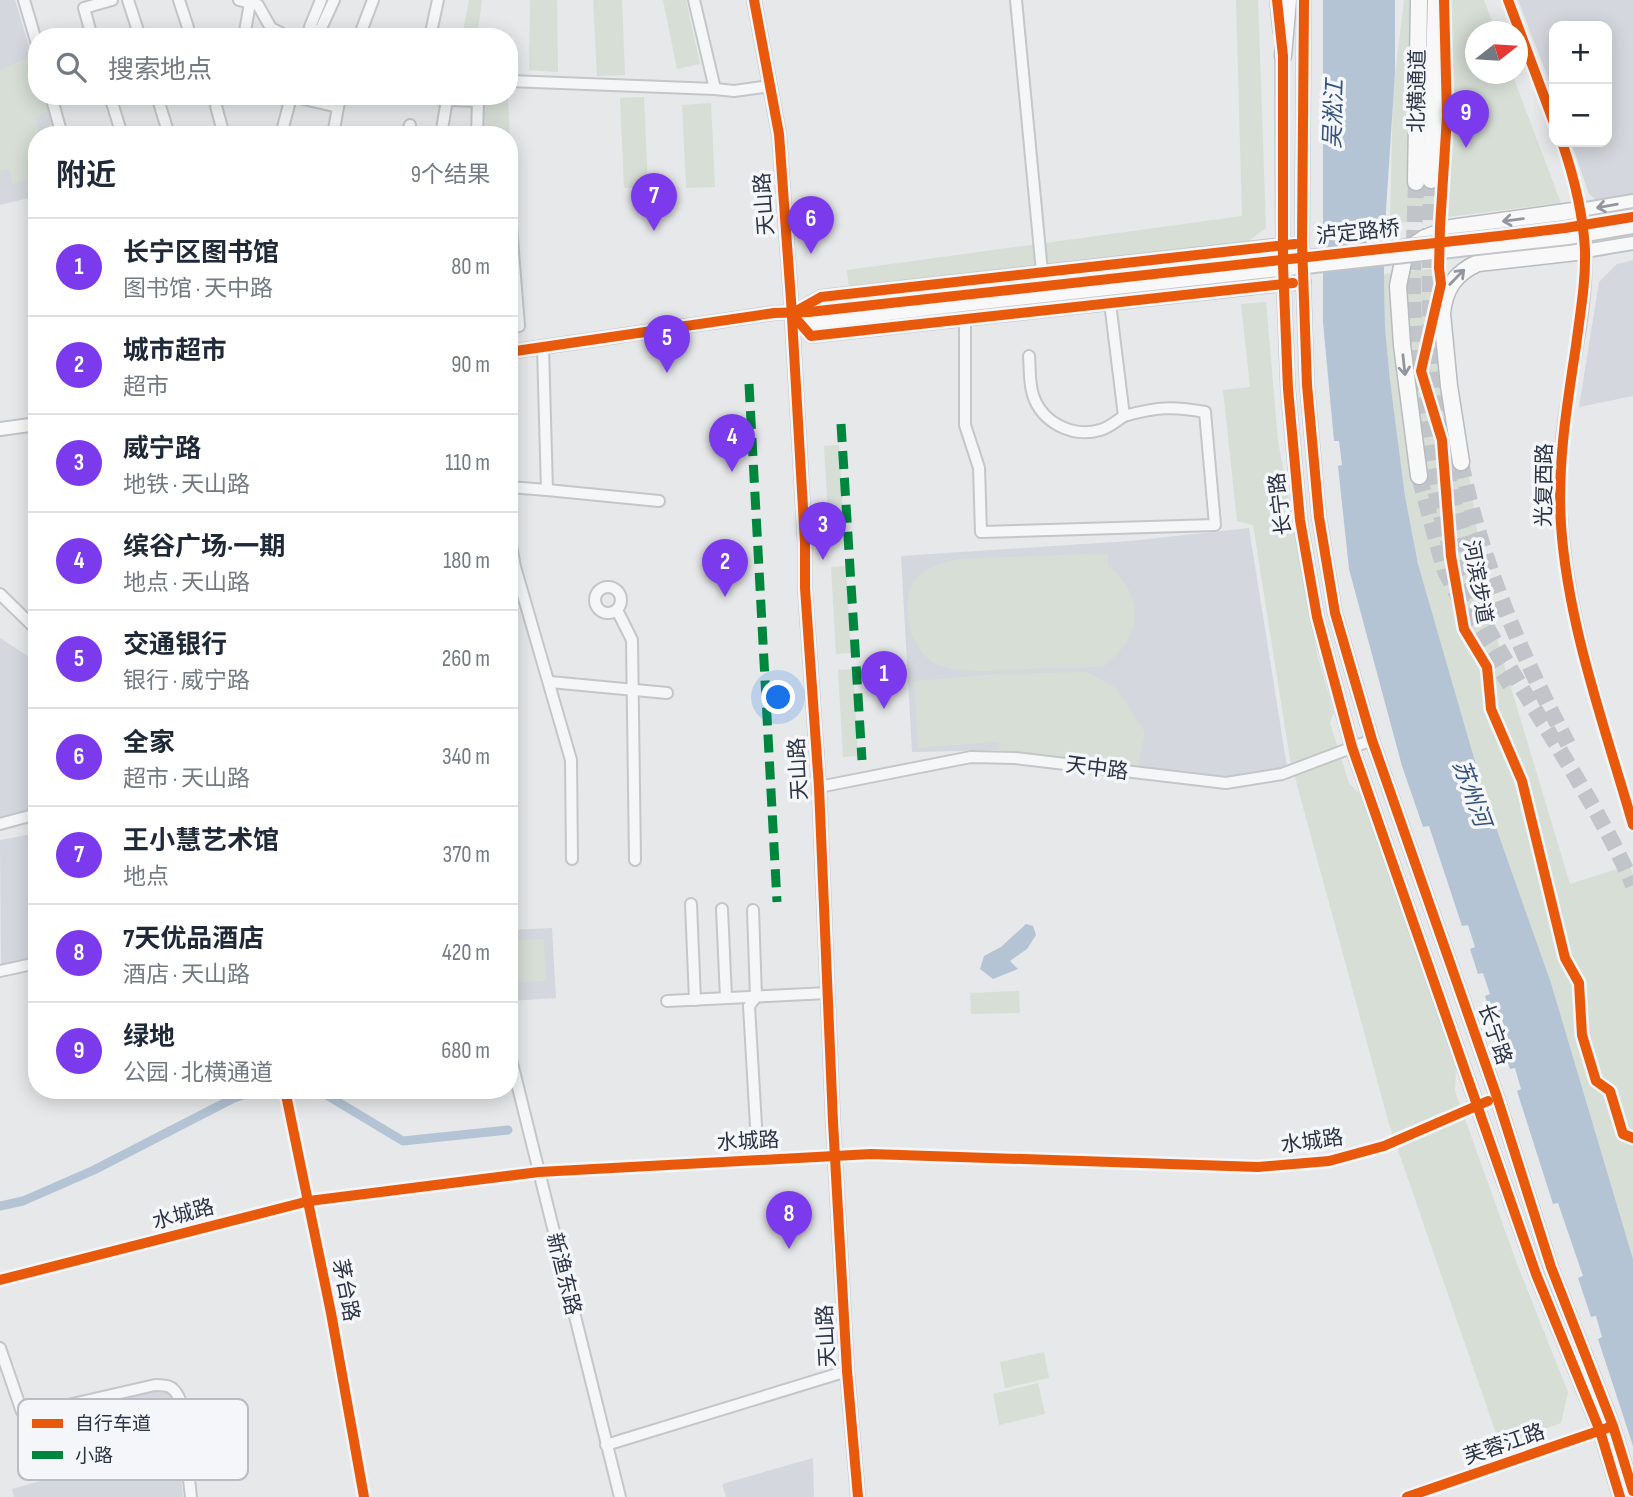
<!DOCTYPE html>
<html lang="zh">
<meta charset="utf-8">
<style>
:root{--surface:#fff;--page:#f6f6f7;--text:#1f2937;--muted:#747a83;--line:#e0e1e3;--accent:#7c3aed}
body{margin:0;font-family:"Sofia Sans Condensed","Noto Sans SC",sans-serif;background:var(--page);color:var(--text)}
.controls{position:absolute;right:21px;top:21px;display:grid;overflow:hidden;border-radius:14px;box-shadow:0 4px 18px #0003}
.controls button{width:63px;height:63px;display:grid;place-items:center;padding:0;border:0;border-bottom:2px solid var(--line);background:var(--surface);color:var(--text);font:35px sans-serif}
.compass{position:absolute;left:1465px;top:21px;width:63px;height:63px;border-radius:50%;background:var(--surface);box-shadow:0 4px 18px #0003;rotate:73deg}
.you{position:absolute;left:779px;top:698px;width:24px;height:24px;margin:-18px;border:5px solid #fff;border-radius:50%;background:#1a73e8;box-shadow:0 0 0 10px #1a73e833}
.badge{display:grid;place-items:center;width:46px;height:46px;border-radius:50%;background:var(--accent);color:#fff;font-size:23px;font-weight:700}
.pin{position:absolute;translate:-50% -58px;filter:drop-shadow(0 2px 4px #0008)}
.pin::after{content:'';position:absolute;top:37px;width:24px;height:21px;background:inherit;clip-path:polygon(0 0,100% 0,50% 100%)}
.list{margin:0;padding:0;list-style:none}
h2{display:flex;justify-content:space-between;align-items:center;height:91px;margin:0;padding:0 28px;font-size:30px}
h2 small{font-size:23px;font-weight:400;color:var(--muted)}
.list li{display:grid;grid-template-columns:46px 1fr auto;gap:21px;align-items:center;box-sizing:border-box;height:98px;padding:0 28px;border-top:2px solid var(--line)}
.list b{display:block;font-size:26px;white-space:nowrap}
.list p{margin:0;font-size:23px;white-space:nowrap;color:var(--muted)}
.list em{font-size:23px;font-style:normal;color:var(--muted)}
.icon{flex:none;width:38px;height:38px;fill:none;stroke:currentColor;stroke-width:2;stroke-linecap:round;stroke-linejoin:round}
.map{position:relative;flex:none;width:1633px;height:1497px;overflow:hidden}
.search{position:absolute;background:var(--surface);box-shadow:0 4px 18px #0003;left:28px;top:28px;width:490px;height:77px;display:flex;align-items:center;gap:18px;box-sizing:border-box;padding:0 24px;border-radius:28px;color:var(--muted);font-size:26px}
.panel{position:absolute;background:var(--surface);box-shadow:0 4px 18px #0003;left:28px;top:126px;width:490px;height:973px;border-radius:28px}
.map>svg:first-child{display:block}
.built{fill:#d4d7dd}
.green{fill:#d6ded6}
.water{fill:#b4c4d5}
.lines{fill:none;stroke-linecap:round;stroke-linejoin:round}
.canal{stroke:#b4c4d5;stroke-width:9}
.highway-tunnel{stroke:#c1c4c9;stroke-width:16;stroke-dasharray:16 8;stroke-linecap:butt}
.minor-casing{stroke:#c4c6c8;stroke-width:14}
.major-casing{stroke:#c2c5c8;stroke-width:16}
.highway-casing{stroke:#b8bbbf;stroke-width:19}
.minor{stroke:#f5f6f7;stroke-width:10}
.major{stroke:#f8f8f8;stroke-width:12}
.highway{stroke:#f8f8f8;stroke-width:16}
.major-bridge-casing{stroke:#c2c5c8;stroke-width:16;stroke-linecap:butt}
.major-bridge{stroke:#f8f8f8;stroke-width:12}
.quiet{stroke:#00873e;stroke-width:9;stroke-dasharray:18 9;stroke-linecap:butt}
.cycleway-casing{stroke:#f4f6f9;stroke-width:15}
.cycleway{stroke:#e8590c;stroke-width:10}
.oneway{stroke:#92969e}
.labels{text-anchor:middle;stroke-width:7;stroke-linejoin:round;paint-order:stroke}
.street-label{font-size:21px;fill:#2b3445;stroke:#f4f6f9}
.water-label{font-size:23px;font-style:italic;fill:#34527a;stroke:#f4f6f9}
.key{fill:#f4f6f9;stroke:#b8bcc3;stroke-width:2}
.key-label{font-size:19px;fill:#2b3445}
</style>
<div class="map">
<svg width="1633" height="1497" viewBox="0 0 1633 1497">
<rect width="100%" height="100%" fill="#e6e8ea"/>
<!-- built -->
<g class="built">
<polygon points="0,0 15,0 37,73 37,96 44,96 55,135 37,135 37,196 0,205"/>
<polygon points="1518,0 1633,0 1633,194 1599,202 1589,194 1571,142 1607,142 1607,26 1554,26 1554,93"/>
<polygon points="1633,260 1633,396 1579,407 1599,282 1617,264"/>
<polygon points="1249,528 1287,767 1234,779 1000,750 912,752 901,556 1130,541"/>
<polygon points="0,638 37,662 37,810 0,820"/>
<polygon points="37,833 37,956 1,964 0,840"/>
<polygon points="552,928 556,998 509,1001 509,930"/>
<polygon points="164,1388 173,1395 183,1497 14,1497 12,1489 40,1481 24,1421"/>
<polygon points="813,1458 814,1497 726,1497 722,1484"/>
</g>
<!-- green -->
<g class="green">
<polygon points="469,0 482,0 477,37 462,37"/>
<polygon points="530,0 557,0 558,72 529,70"/>
<polygon points="593,0 622,0 625,75 597,76"/>
<polygon points="663,0 686,0 700,64 677,69"/>
<polygon points="1236,0 1258,0 1266,228 1246,243 849,288 847,270 1242,216"/>
<polygon points="1404,0 1484,0 1496,31 1476,32 1476,74 1512,74 1561,203 1390,224 1393,92"/>
<polygon points="32,56 37,73 37,96 44,96 48,111 36,118 39,135 37,135 37,176 13,184 9,169 0,171 0,70"/>
<polygon points="508,97 512,187 509,188 509,135 485,135 484,98"/>
<polygon points="644,97 648,187 624,188 620,98"/>
<polygon points="711,103 715,187 686,188 682,105"/>
<polygon points="1439,268 1484,579 1500,651 1570,884 1630,865 1633,876 1633,1259 1551,983 1485,796 1418,564 1405,496 1390,380 1385,327 1384,274"/>
<polygon points="1266,302 1278,441 1318,658 1334,712 1330,723 1349,783 1363,797 1456,1069 1455,1091 1517,1264 1568,1392 1561,1423 1500,1445 1389,1124 1290,759 1253,525 1237,521 1223,390 1250,387 1241,304"/>
<polygon points="839,445 844,532 829,533 824,446"/>
<path d="M 1108,553 L 1108,565 C 1146,598 1143,636 1104,666 C 1079,669 1054,668 1029,669 C 999,670 967,675 939,665 C 910,655 897,599 917,577 C 928,566 942,563 956,559 Z"/>
<polygon points="846,566 851,653 836,654 831,567"/>
<polygon points="853,669 858,756 843,757 838,670"/>
<polygon points="1087,672 1116,688 1145,732 1138,767 1000,750 998,742 918,748 914,681 995,674"/>
<polygon points="544,939 546,981 509,983 509,940"/>
<polygon points="1019,991 1020,1013 971,1014 970,993"/>
<polygon points="1044,1352 1049,1378 1005,1388 1000,1362"/>
<polygon points="1038,1383 1045,1414 999,1425 993,1394"/>
</g>
<!-- water -->
<g class="water">
<polygon points="1323,0 1395,0 1395,72 1384,241 1384,274 1385,327 1390,380 1405,496 1418,564 1485,796 1551,983 1633,1259 1633,1446 1598,1339 1602,1337 1596,1316 1591,1317 1578,1278 1583,1276 1558,1203 1553,1204 1517,1091 1521,1089 1515,1068 1510,1069 1501,1043 1506,1041 1498,1019 1493,1020 1485,996 1490,994 1483,973 1478,974 1470,949 1475,947 1468,925 1462,926 1429,826 1423,827 1402,766 1349,569 1338,466 1342,465 1339,441 1334,441 1323,322"/>
<polygon points="1026,924 1033,926 1036,935 1027,949 1010,961 1018,969 993,979 980,969 984,956 1001,947"/>
</g>
<g class="lines">
<!-- canal -->
<g class="canal">
<polyline points="318,1090 403,1141 508,1130"/>
<polyline points="0,1206 23,1201 94,1170 234,1098 258,1090"/>
</g>
<!-- highway-tunnel -->
<g class="highway-tunnel">
<path d="M 1431,180 C 1430,248 1428,315 1434,383 C 1440,462 1463,548 1494,620"/>
<path d="M 1416,182 C 1415,219 1413,256 1413,293 C 1414,343 1420,392 1427,441 C 1434,488 1443,536 1463,579 C 1511,685 1586,778 1633,885"/>
<path d="M 1461,462 C 1481,561 1521,655 1568,744"/>
<polyline points="1419,476 1444,569 1471,622 1510,685"/>
</g>
<!-- minor casing -->
<g class="minor-casing">
<g id="minor">
<polyline points="24,0 37,44"/>
<polyline points="128,0 140,37"/>
<polyline points="179,0 191,37"/>
<polyline points="239,0 258,5 271,28 288,37"/>
<polyline points="694,0 715,89"/>
<polyline points="1016,0 1042,272"/>
<polyline points="1508,0 1554,123"/>
<polyline points="319,33 310,27 321,0"/>
<polyline points="92,37 84,8 112,0"/>
<polyline points="244,37 250,3"/>
<polyline points="317,37 334,0"/>
<polyline points="359,37 373,0"/>
<polyline points="430,37 438,0"/>
<polyline points="509,81 715,89 734,91 770,86"/>
<polyline points="51,96 62,135"/>
<polyline points="110,96 122,135"/>
<polyline points="157,96 169,135"/>
<polyline points="291,96 338,107"/>
<polyline points="216,106 224,135"/>
<polyline points="281,135 291,97"/>
<polyline points="333,135 340,96"/>
<polyline points="406,135 410,125"/>
<polyline points="441,135 447,100 478,101 477,135"/>
<polyline points="1562,142 1571,171 1581,213"/>
<polyline points="509,202 519,326 509,328"/>
<path d="M 1585,247 C 1590,318 1562,395 1560,468 C 1557,591 1599,708 1633,825"/>
<path d="M 965,318 L 965,425 L 979,468 L 981,532 L 1215,525 L 1205,412 C 1173,406 1156,407 1124,416 L 1110,303"/>
<path d="M 1029,356 C 1030,368 1029,383 1033,395 C 1042,423 1073,438 1100,430 C 1109,428 1116,421 1124,416"/>
<polyline points="509,487 547,490 543,347"/>
<polyline points="547,490 659,501"/>
<polyline points="509,534 515,567 571,760 572,859"/>
<circle cx="608" cy="600" r="13"/>
<polyline points="0,594 37,630"/>
<polyline points="617,610 632,640 635,860"/>
<polyline points="550,682 667,693"/>
<polyline points="819,787 971,757 1015,758 1226,783 1282,774 1372,740"/>
<polyline points="0,824 37,814"/>
<polyline points="691,904 695,1000"/>
<polyline points="722,909 726,998"/>
<polyline points="753,910 756,997 749,1006 756,1126"/>
<polyline points="0,971 37,963"/>
<polyline points="667,1001 828,993"/>
<polyline points="509,1051 620,1497"/>
<polyline points="285,1090 331,1313 364,1497"/>
<polyline points="0,1280 309,1201 539,1172 871,1154 1258,1167 1329,1161 1384,1146 1497,1097"/>
<path d="M 0,1348 L 22,1412 L 29,1414 L 155,1385 C 169,1385 174,1386 180,1400 L 191,1497"/>
<polyline points="606,1445 847,1371"/>
<polyline points="1407,1497 1613,1426"/>
</g>
</g>
<!-- major casing -->
<g class="major-casing">
<g id="major">
<polyline points="754,0 779,134 791,300 805,543 805,588 819,787 833,1122 847,1371 858,1497"/>
<polyline points="1277,0 1280,31"/>
<polyline points="1304,0 1302,243 1307,385 1319,517 1335,613 1372,740 1497,1097 1551,1267 1613,1426 1633,1491"/>
<polyline points="1282,49 1283,265 1288,389 1300,520 1317,617 1352,747 1536,1274 1600,1431 1620,1497"/>
<polyline points="1580,210 1633,201"/>
<polyline points="1585,251 1633,243"/>
<polyline points="792,314 811,336 1304,282"/>
<polyline points="792,314 821,297 1291,244"/>
<polyline points="798,317 811,323 963,305"/>
<polyline points="509,352 774,313 809,312 961,295"/>
<polyline points="0,429 37,424"/>
</g>
</g>
<!-- highway casing -->
<g class="highway-casing">
<g id="highway">
<polyline points="1283,56 1288,0"/>
<polyline points="1431,180 1436,0"/>
<polyline points="1416,182 1419,0"/>
<path d="M 1461,462 L 1449,386 L 1442,314 C 1444,289 1455,273 1478,263 L 1585,251"/>
<polyline points="1419,476 1402,345 1398,286 1404,257 1413,246 1425,238 1451,228 1580,210"/>
</g>
</g>
<!-- minor -->
<use href="#minor" class="minor"/>
<!-- major -->
<use href="#major" class="major"/>
<!-- highway -->
<use href="#highway" class="highway"/>
<!-- major-bridge casing -->
<g class="major-bridge-casing">
<g id="major-bridge">
<polyline points="961,295 1499,236 1565,228 1633,217"/>
<polyline points="963,305 1568,238 1633,227"/>
</g>
</g>
<!-- major-bridge -->
<use href="#major-bridge" class="major-bridge"/>
<!-- quiet -->
<g class="quiet">
<polyline points="749,384 777,902"/>
<polyline points="841,424 862,760"/>
</g>
<!-- cycleway casing -->
<g class="cycleway-casing">
<g id="cycleway">
<polyline points="754,0 779,134 791,300 805,543 805,588 819,787 833,1122 847,1371 858,1497"/>
<polyline points="1277,0 1283,56 1283,265 1288,389 1300,520 1317,617 1352,747 1536,1274 1600,1431 1620,1497"/>
<polyline points="1304,0 1302,243 1307,385 1319,517 1335,613 1372,740 1497,1097 1551,1267 1613,1426 1633,1491"/>
<polyline points="1444,0 1447,116 1440,227 1439,268 1441,284 1421,371 1442,440 1451,556 1464,629 1487,667 1491,709 1522,781 1565,958 1579,983 1582,1035 1596,1081 1610,1091 1623,1134 1633,1138"/>
<polyline points="1508,0 1554,123"/>
<path d="M 1562,142 C 1574,177 1583,213 1585,250 C 1586,282 1580,314 1576,346 C 1567,405 1557,465 1561,525 C 1568,627 1605,727 1633,825"/>
<polyline points="798,310 821,297 1295,244"/>
<polyline points="792,314 811,336 1293,283"/>
<polyline points="509,352 774,313 809,312 1499,236 1565,228 1633,217"/>
<polyline points="285,1090 331,1313 364,1497"/>
<polyline points="0,1280 309,1201 539,1172 871,1154 1258,1167 1329,1161 1384,1146 1488,1101"/>
<polyline points="1407,1497 1610,1427"/>
</g>
</g>
<!-- cycleway -->
<use href="#cycleway" class="cycleway"/>
</g>
<!-- one-way arrows -->
<defs><path id="oneway-shaft" d="M-6 0H5M1.5-3L5.5 0L1.5 3" fill="none" stroke-width="1.6" stroke-linecap="round" stroke-linejoin="round" transform="scale(1.75)"/></defs>
<g class="oneway">
<use href="#oneway-shaft" transform="translate(1607 206) rotate(170)"/>
<use href="#oneway-shaft" transform="translate(1513 220) rotate(173)"/>
<use href="#oneway-shaft" transform="translate(1457 277) rotate(-46)"/>
<use href="#oneway-shaft" transform="translate(1404 365) rotate(84)"/>
</g>
<g class="labels">
<!-- street labels -->
<g class="street-label">
<text transform="translate(1417 91) rotate(-89)" y="7">北横通道</text>
<text transform="translate(764 204) rotate(-94)" y="7">天山路</text>
<text transform="translate(1358 232) rotate(-6)" y="7">泸定路桥</text>
<text transform="translate(1544 485) rotate(-89)" y="7">光复西路</text>
<text transform="translate(1280 504) rotate(-97)" y="7">长宁路</text>
<text transform="translate(1478 582) rotate(80)" y="7">河滨步道</text>
<text transform="translate(1097 768) rotate(7)" y="7">天中路</text>
<text transform="translate(798 769) rotate(-93)" y="7">天山路</text>
<text transform="translate(1495 1034) rotate(71)" y="7">长宁路</text>
<text transform="translate(748 1141) rotate(-3)" y="7">水城路</text>
<text transform="translate(1312 1141) rotate(-8)" y="7">水城路</text>
<text transform="translate(183 1214) rotate(-15)" y="7">水城路</text>
<text transform="translate(564 1274) rotate(76)" y="7">新渔东路</text>
<text transform="translate(346 1290) rotate(79)" y="7">茅台路</text>
<text transform="translate(826 1336) rotate(-93)" y="7">天山路</text>
<text transform="translate(1504 1444) rotate(-19)" y="7">芙蓉江路</text>
</g>
<!-- water labels -->
<g class="water-label">
<text transform="translate(1333 114) rotate(-88)" y="8">吴淞江</text>
<text transform="translate(1472 793) rotate(70)" y="8">苏州河</text>
</g>
</g>
<!-- legend -->
<rect x="18" y="1399" width="230" height="81" rx="10" class="key"/>
<rect x="32" y="1419" width="31" height="9" fill="#e8590c"/>
<rect x="32" y="1451" width="31" height="8" fill="#00873e"/>
<g class="key-label">
<text x="75" y="1430">自行车道</text>
<text x="75" y="1462">小路</text>
</g>
</svg>
<div class="controls">
<button>+</button>
<button>−</button>
</div>
<svg class="compass" viewBox="-18 -18 36 36"><path d="M0-13l5 13h-10z" fill="#e53935"/><path d="M0 13l5-13h-10z" fill="#747a83"/></svg>
<div class="you"></div>
<div class="pin badge" style="left:884px;top:709px">1</div>
<div class="pin badge" style="left:725px;top:597px">2</div>
<div class="pin badge" style="left:823px;top:560px">3</div>
<div class="pin badge" style="left:732px;top:472px">4</div>
<div class="pin badge" style="left:667px;top:373px">5</div>
<div class="pin badge" style="left:811px;top:254px">6</div>
<div class="pin badge" style="left:654px;top:231px">7</div>
<div class="pin badge" style="left:789px;top:1249px">8</div>
<div class="pin badge" style="left:1466px;top:148px">9</div>
<div class="search"><svg class="icon" aria-label="search" viewBox="0 0 24 24"><circle cx="10" cy="10" r="6"/><path d="M15 15l6 6"/></svg>搜索地点</div>
<section class="panel">
<h2>附近<small>9个结果</small></h2>
<ul class="list">
<li><span class="badge">1</span><div><b>长宁区图书馆</b><p>图书馆 · 天中路</p></div><em>80 m</em></li>
<li><span class="badge">2</span><div><b>城市超市</b><p>超市</p></div><em>90 m</em></li>
<li><span class="badge">3</span><div><b>威宁路</b><p>地铁 · 天山路</p></div><em>110 m</em></li>
<li><span class="badge">4</span><div><b>缤谷广场·一期</b><p>地点 · 天山路</p></div><em>180 m</em></li>
<li><span class="badge">5</span><div><b>交通银行</b><p>银行 · 威宁路</p></div><em>260 m</em></li>
<li><span class="badge">6</span><div><b>全家</b><p>超市 · 天山路</p></div><em>340 m</em></li>
<li><span class="badge">7</span><div><b>王小慧艺术馆</b><p>地点</p></div><em>370 m</em></li>
<li><span class="badge">8</span><div><b>7天优品酒店</b><p>酒店 · 天山路</p></div><em>420 m</em></li>
<li><span class="badge">9</span><div><b>绿地</b><p>公园 · 北横通道</p></div><em>680 m</em></li>
</ul>
</section>
</div>
